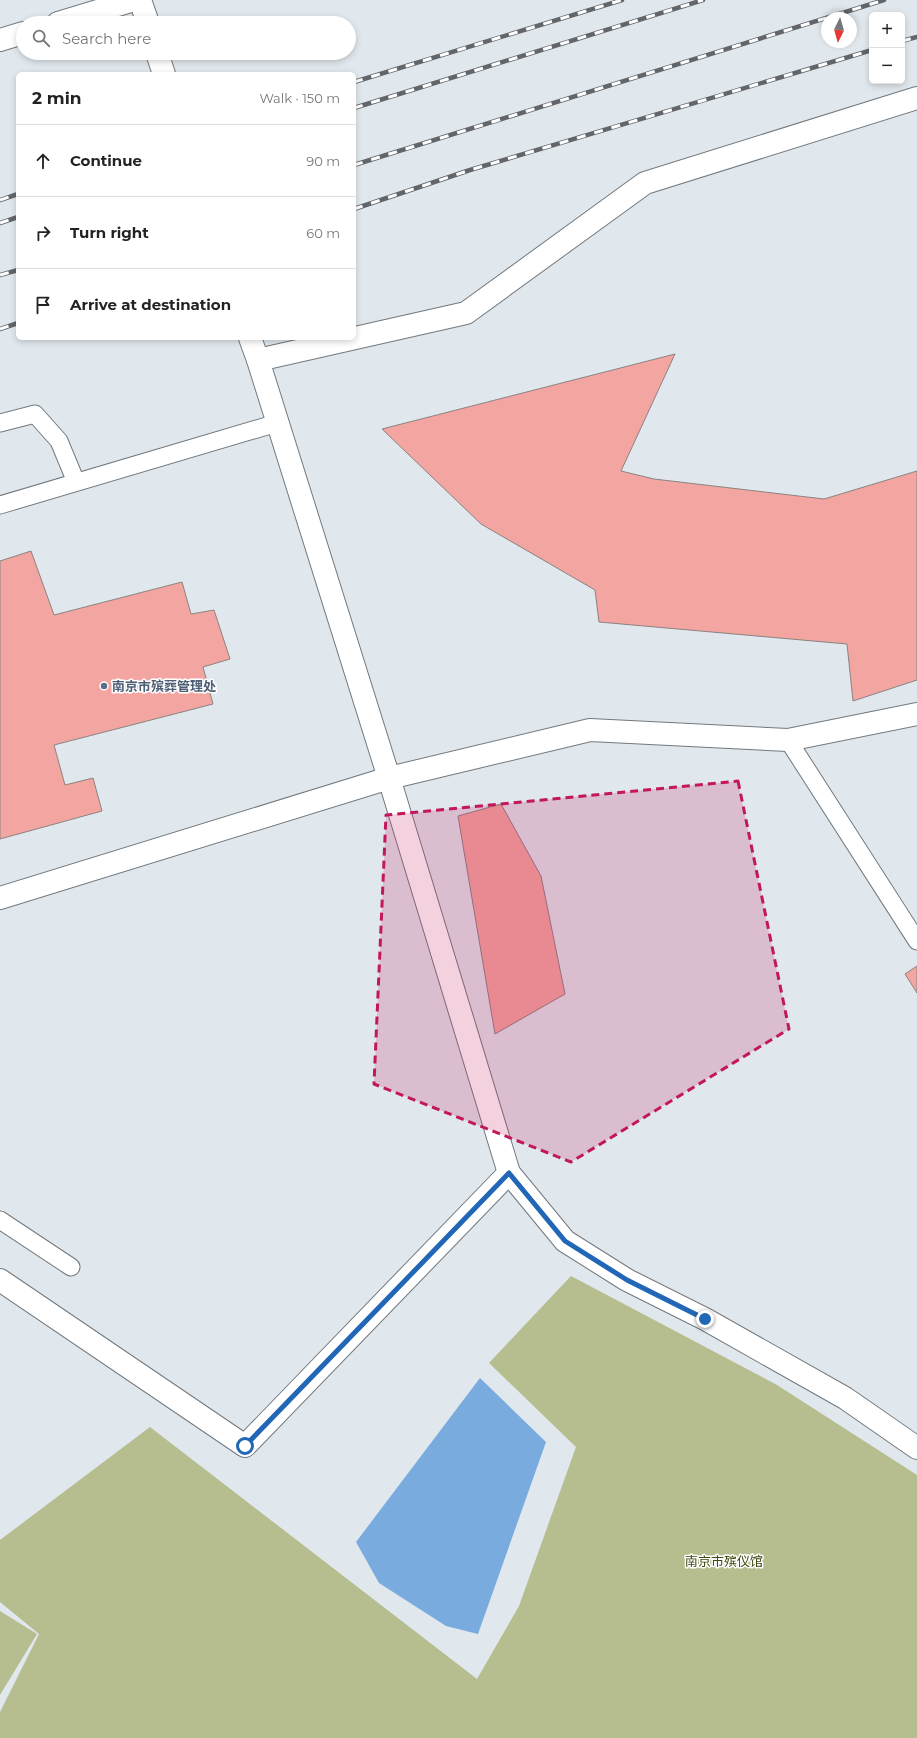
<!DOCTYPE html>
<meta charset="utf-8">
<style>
:root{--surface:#fff;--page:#f6f6f6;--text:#222;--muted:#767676;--line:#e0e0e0}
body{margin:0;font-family:Montserrat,"Noto Sans SC",sans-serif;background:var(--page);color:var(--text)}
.controls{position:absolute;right:12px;top:12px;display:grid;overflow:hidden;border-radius:6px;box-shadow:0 2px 6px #0003}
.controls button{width:36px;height:36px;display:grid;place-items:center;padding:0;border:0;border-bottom:1px solid var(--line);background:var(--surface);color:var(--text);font:20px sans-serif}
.compass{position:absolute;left:821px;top:12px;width:36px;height:36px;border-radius:50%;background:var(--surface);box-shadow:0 2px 6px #0003;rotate:185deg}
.stop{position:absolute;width:12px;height:12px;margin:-9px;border:3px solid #2166b7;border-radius:50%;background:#fff}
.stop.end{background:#2166b7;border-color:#fff;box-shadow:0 1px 4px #0008}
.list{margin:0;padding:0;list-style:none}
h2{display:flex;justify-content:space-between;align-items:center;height:52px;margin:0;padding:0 16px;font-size:17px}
h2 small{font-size:13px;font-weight:400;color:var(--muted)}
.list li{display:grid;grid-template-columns:26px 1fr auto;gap:12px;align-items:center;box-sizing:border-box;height:72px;padding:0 16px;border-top:1px solid var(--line)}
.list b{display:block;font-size:15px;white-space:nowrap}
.list em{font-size:13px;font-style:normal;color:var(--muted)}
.icon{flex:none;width:22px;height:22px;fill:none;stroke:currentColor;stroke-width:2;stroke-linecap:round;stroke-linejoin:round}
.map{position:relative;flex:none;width:917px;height:1738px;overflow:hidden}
.search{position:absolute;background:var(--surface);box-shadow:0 2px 6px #0003;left:16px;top:16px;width:340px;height:44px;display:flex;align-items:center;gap:10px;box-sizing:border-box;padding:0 14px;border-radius:22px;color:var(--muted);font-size:15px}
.panel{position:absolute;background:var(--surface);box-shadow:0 2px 6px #0003;left:16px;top:72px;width:340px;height:268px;border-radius:6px}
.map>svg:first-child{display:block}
.green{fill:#b6bd8e}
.water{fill:#79abde}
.building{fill:#f3a6a1;stroke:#8b8281}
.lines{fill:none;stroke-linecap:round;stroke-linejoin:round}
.service-casing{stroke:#72797e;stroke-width:19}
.minor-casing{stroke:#72797e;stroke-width:24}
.primary-casing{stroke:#72797e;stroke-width:24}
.service{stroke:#fff;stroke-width:17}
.minor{stroke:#fff;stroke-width:22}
.primary{stroke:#fff;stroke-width:22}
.rail-casing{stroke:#62666a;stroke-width:4.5}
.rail{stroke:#fff;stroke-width:3;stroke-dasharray:9;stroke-linecap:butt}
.route{stroke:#2166b7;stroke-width:5}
.marked{fill:#c2185b;fill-opacity:0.2;stroke:#c2185b;stroke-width:3;stroke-dasharray:8 5;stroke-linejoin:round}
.service-dot{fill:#5c6f8a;stroke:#fff;stroke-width:1.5}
.labels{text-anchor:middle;stroke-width:3;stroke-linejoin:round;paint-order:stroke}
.service-label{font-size:13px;font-weight:bold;fill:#4e5e75;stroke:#fff;text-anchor:start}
.park-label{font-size:13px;fill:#424712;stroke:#fff}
</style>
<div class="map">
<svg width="917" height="1738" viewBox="0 0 917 1738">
<rect width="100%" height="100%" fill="#e0e8ee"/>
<!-- green -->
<g class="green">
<polygon points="571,1276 777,1385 917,1475 917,1738 0,1738 0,1712 39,1634 0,1602 0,1540 150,1427 477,1679 519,1606 576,1447 489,1363"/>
<polygon points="0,1611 37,1634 0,1695"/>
</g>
<!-- water -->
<polygon class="water" points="480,1378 546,1442 478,1634 446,1626 379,1583 356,1542"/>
<!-- building -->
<g class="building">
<polygon points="675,354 621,471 654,479 824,499 917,471 917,680 853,701 847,644 599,622 595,590 481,524 382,429"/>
<polygon points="31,551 54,615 182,582 191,614 214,610 230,659 203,667 213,704 54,745 65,785 93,778 102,811 0,839 0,561"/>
<polygon points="501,804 541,876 565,994 495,1034 458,816"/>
<polygon points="917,966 917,993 905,974"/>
</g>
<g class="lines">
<!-- service casing -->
<g class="service-casing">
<g id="service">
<polyline points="0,423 35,414 59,441 76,482"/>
<polyline points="0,505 277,423"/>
<polyline points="788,740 917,941"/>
<polyline points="0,1220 71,1267"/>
</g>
</g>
<!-- minor casing -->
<g class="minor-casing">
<g id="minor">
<polyline points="140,0 148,23"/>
<polyline points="157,53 164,74"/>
<polyline points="917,98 645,183 466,313 258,360 389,778 509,1173 565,1241 627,1280 705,1319 845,1398 917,1448"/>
<polyline points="250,338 258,360"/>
<polyline points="0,898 389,778 590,730 788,740 917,714"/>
<polyline points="0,1280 245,1446 509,1173"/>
</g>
</g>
<!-- primary casing -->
<g class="primary-casing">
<g id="primary">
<polyline points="58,23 134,0"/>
<polyline points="0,40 23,33"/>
</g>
</g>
<!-- service -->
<use href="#service" class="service"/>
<!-- minor -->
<use href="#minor" class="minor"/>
<!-- primary -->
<use href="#primary" class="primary"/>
<!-- rail casing -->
<g class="rail-casing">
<g id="rail">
<polyline points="902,41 917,37"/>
<polyline points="354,82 622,0"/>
<polyline points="354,108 703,0"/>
<polyline points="354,165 884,0"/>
<polyline points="0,200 18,194"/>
<polyline points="354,209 470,170 872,50"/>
<polyline points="0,223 18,217"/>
<polyline points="0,275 18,270"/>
<polyline points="0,329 18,323"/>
</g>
</g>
<!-- rail -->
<use href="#rail" class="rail"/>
</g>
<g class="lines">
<!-- route -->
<polyline class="route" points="245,1446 509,1173 565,1241 627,1280 705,1319"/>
</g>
<!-- marked area -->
<path class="marked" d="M 738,781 L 789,1029 L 571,1162 L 374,1084 L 386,815 Z"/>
<!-- markers -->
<circle class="service-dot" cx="104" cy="686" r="4"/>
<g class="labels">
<!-- service labels -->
<g class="service-label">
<text x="112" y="691">南京市殡葬管理处</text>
</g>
<!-- park labels -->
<g class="park-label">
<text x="724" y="1566">南京市殡仪馆</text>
</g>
</g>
</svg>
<div class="controls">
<button>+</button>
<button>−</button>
</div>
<svg class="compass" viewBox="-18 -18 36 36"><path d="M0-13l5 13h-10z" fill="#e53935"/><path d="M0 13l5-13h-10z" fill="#767676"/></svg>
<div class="stop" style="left:245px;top:1446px"></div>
<div class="stop end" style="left:705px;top:1319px"></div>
<div class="search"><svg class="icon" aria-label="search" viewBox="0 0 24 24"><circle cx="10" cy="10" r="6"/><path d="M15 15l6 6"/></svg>Search here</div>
<section class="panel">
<h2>2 min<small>Walk · 150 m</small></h2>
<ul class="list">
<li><svg class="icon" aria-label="ahead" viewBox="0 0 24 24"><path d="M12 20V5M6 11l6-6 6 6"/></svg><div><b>Continue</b></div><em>90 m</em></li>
<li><svg class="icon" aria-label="right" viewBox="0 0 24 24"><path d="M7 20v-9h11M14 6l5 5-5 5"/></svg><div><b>Turn right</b></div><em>60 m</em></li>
<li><svg class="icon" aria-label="arrive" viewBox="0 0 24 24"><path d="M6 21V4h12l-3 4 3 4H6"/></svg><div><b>Arrive at destination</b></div></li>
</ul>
</section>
</div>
